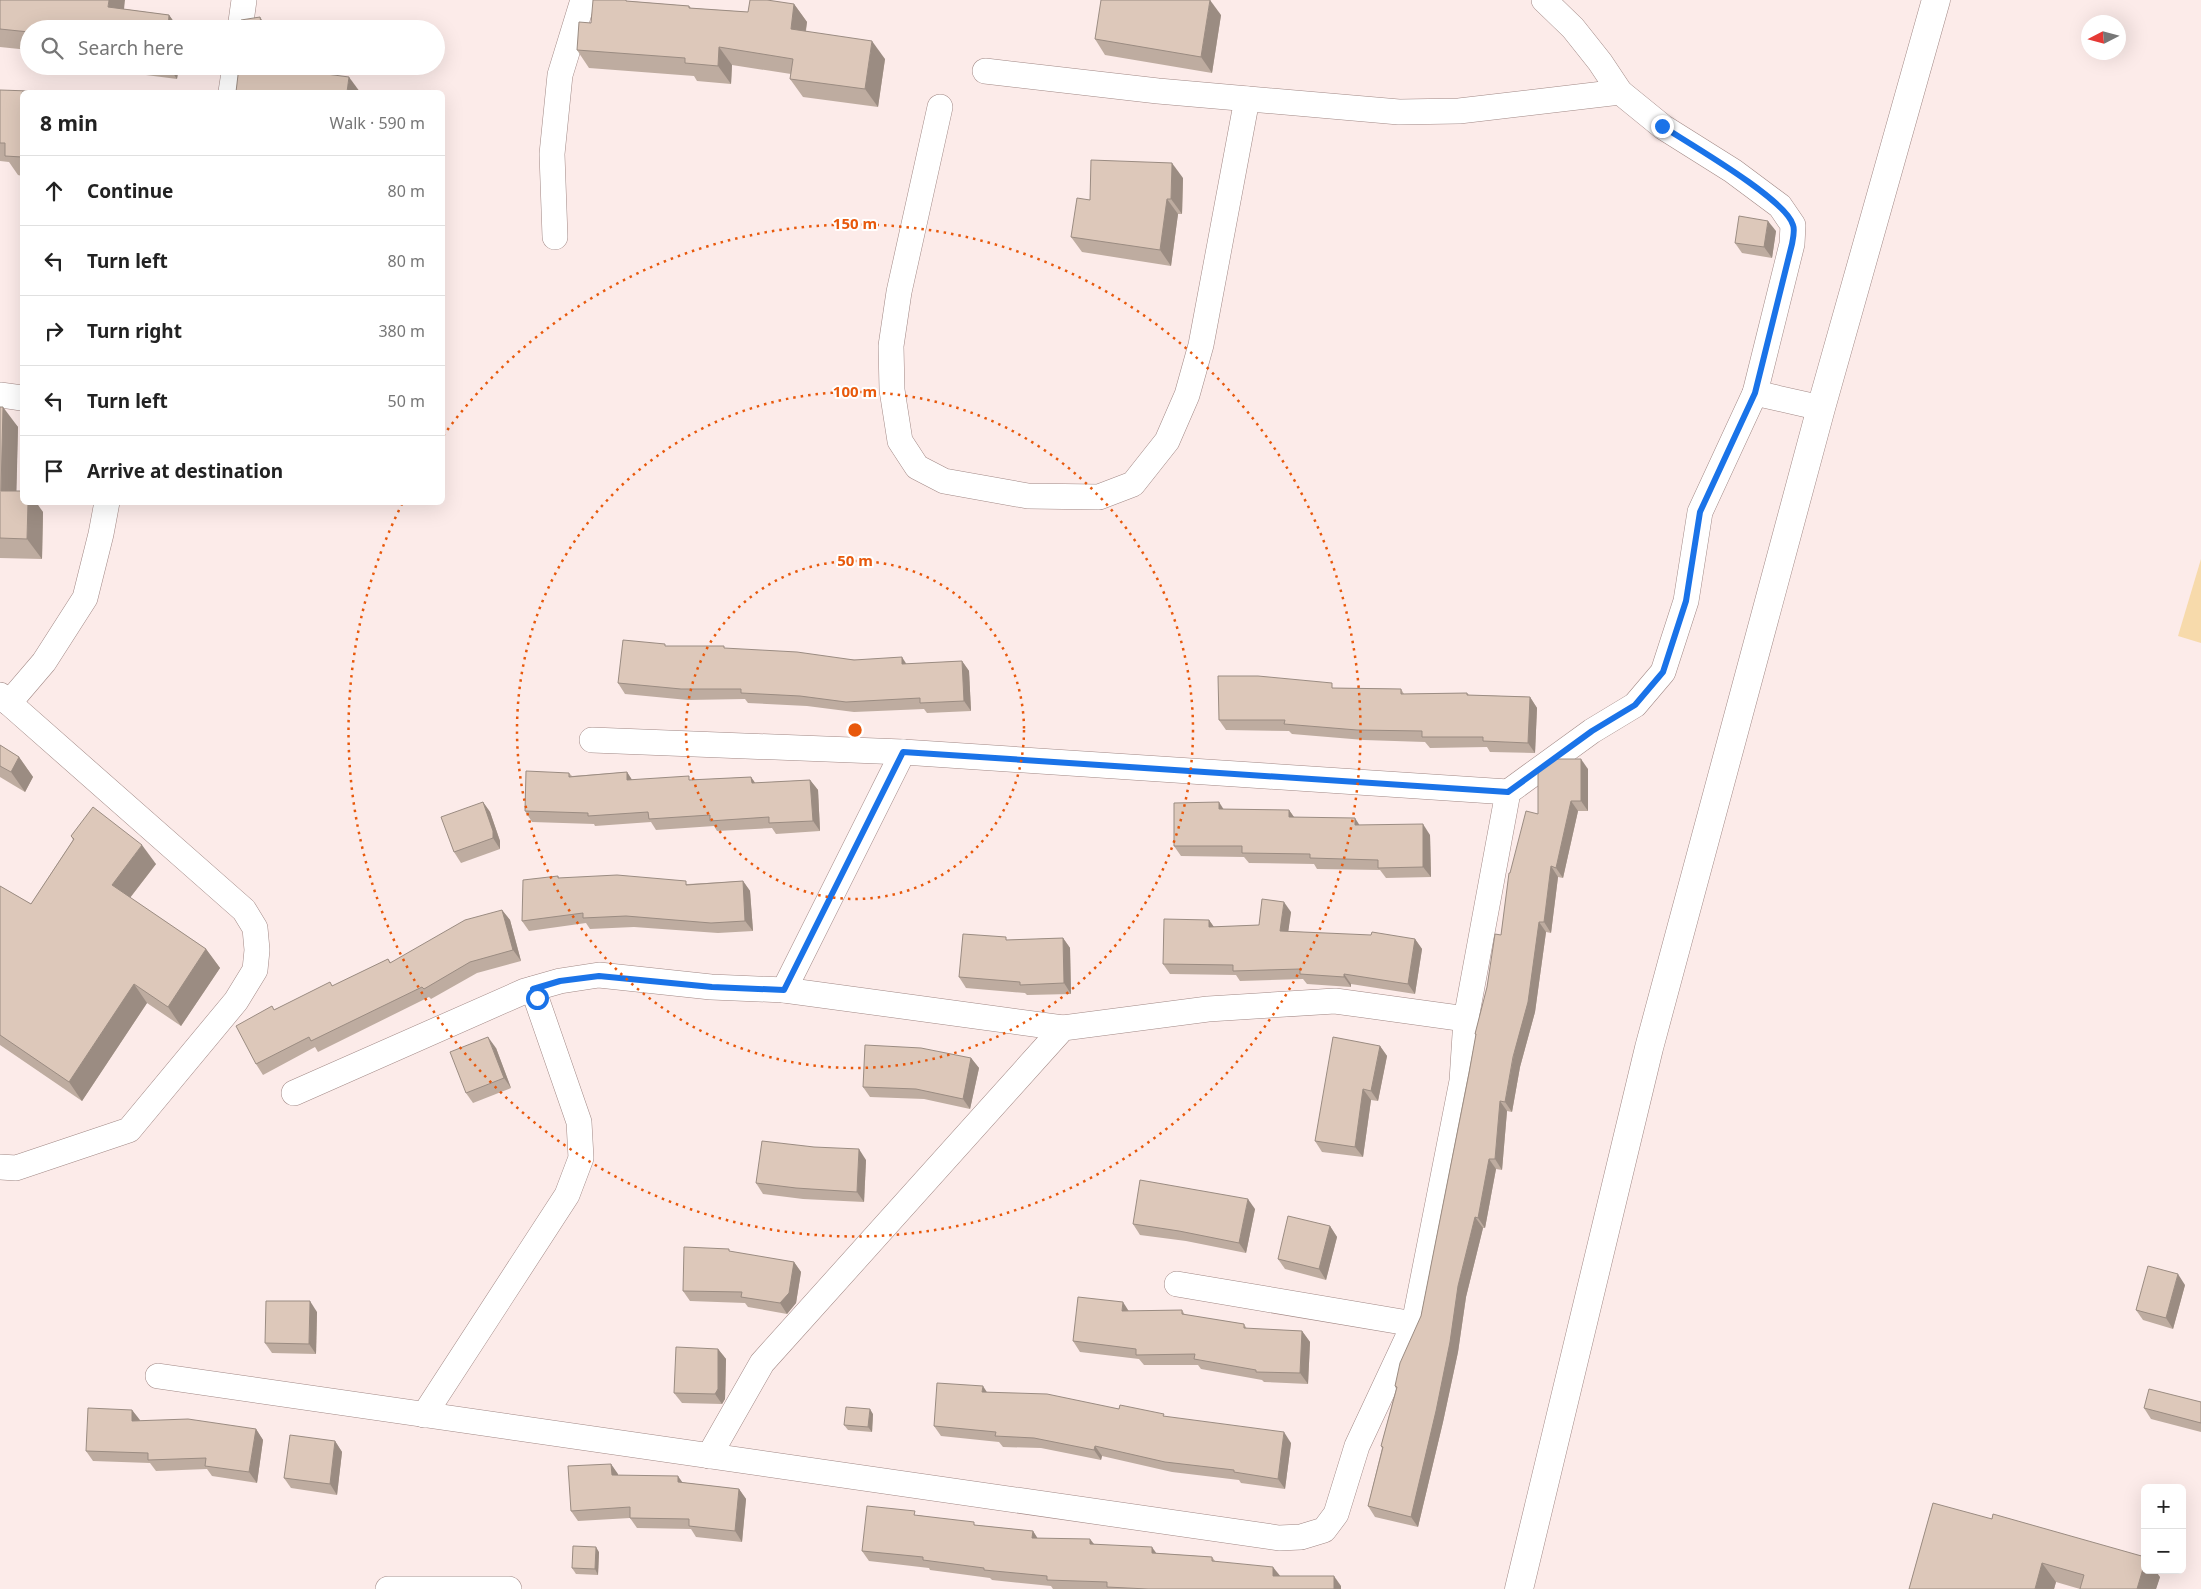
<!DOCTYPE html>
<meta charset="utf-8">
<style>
:root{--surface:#fff;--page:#f6f6f6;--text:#222;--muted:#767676;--line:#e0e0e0}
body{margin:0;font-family:"Noto Sans",sans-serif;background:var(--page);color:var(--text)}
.controls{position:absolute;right:15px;bottom:15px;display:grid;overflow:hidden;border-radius:8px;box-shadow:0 5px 20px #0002}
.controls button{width:45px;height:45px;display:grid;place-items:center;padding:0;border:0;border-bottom:1px solid var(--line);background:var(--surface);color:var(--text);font:25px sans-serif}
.compass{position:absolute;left:2081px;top:15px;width:45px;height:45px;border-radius:50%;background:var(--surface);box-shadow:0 5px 20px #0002;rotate:264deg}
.stop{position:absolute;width:15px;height:15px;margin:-11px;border:4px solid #1a73e8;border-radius:50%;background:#fff}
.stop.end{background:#1a73e8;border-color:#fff;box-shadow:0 1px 5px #0008}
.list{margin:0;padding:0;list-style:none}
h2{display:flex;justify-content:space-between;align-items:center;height:65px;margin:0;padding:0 20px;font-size:21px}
h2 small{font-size:16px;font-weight:400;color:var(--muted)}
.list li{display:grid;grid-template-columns:32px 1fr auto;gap:15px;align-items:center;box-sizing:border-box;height:70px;padding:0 20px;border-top:1px solid var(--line)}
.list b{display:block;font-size:19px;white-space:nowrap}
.list em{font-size:16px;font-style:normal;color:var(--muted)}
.icon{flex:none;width:28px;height:28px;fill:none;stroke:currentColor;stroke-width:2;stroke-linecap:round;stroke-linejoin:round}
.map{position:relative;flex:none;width:2201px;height:1589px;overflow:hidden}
.search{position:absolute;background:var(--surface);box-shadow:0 5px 20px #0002;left:20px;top:20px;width:425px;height:55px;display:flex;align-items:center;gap:12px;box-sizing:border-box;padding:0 18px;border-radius:28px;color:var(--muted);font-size:19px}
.panel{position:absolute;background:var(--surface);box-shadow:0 5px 20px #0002;left:20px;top:90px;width:425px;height:415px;border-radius:8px}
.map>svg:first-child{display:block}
.green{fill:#f7daab}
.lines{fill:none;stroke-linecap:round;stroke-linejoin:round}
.street-casing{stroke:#a18885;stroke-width:26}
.secondary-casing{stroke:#a18885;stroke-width:29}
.street{stroke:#fff;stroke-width:25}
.secondary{stroke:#fff;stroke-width:28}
.wall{fill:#beaca0}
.shaded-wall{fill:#9b8c82}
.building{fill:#ddc8ba;stroke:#9b8c82}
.route{stroke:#1a73e8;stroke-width:6}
.ring{fill:none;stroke:#e8590c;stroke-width:2.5;stroke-dasharray:2.5 5}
.centre{fill:#e8590c;stroke:#fff;stroke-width:2.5}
.ring-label{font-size:15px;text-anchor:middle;font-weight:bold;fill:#e8590c;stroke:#fff;stroke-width:4;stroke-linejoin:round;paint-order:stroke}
</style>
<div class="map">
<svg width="2201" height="1589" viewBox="0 0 2201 1589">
<rect width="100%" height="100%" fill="#fcebe9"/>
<!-- green -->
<polygon class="green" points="2201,559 2201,643 2178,636"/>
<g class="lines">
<!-- street casing -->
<g class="street-casing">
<g id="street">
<polyline points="1544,0 1573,28 1600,62 1620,92 1663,127 1733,171 1780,206 1793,225 1792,244 1755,393"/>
<polyline points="240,29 244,0"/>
<polyline points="985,71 1158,91 1399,112 1459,111 1620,92"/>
<polyline points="231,92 235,66"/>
<polyline points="940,107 899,292 891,346 892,390 900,441 917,467 944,481 1028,496 1099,497 1133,484 1167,441 1187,395 1201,345 1247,99"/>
<polyline points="555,237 552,154 560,75 583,0"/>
<polyline points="0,395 22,398"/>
<polyline points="0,695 244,910 255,928 257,950 255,970 236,1001 129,1130 16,1168 0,1167"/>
<polyline points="9,703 44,662 85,598 101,534 107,502"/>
<polyline points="592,740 903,752 1508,792"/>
<polyline points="784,990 903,752"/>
<polyline points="294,1093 525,991 560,981 599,975 711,987 784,990 1063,1028"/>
<polyline points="1177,1284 1414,1324"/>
<polyline points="158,1376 1279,1538 1301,1537 1324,1530 1336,1514 1357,1446 1414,1324 1462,1081 1466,1019 1508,792 1592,731 1635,705 1663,672 1686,601 1700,512 1755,393 1821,408"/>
<polyline points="424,1415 567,1195 581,1158 579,1122 533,989"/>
<polyline points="709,1456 762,1363 1063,1028 1208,1009 1335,1001 1466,1019"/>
<polyline points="388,1589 509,1589"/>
</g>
</g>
<!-- secondary casing -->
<g class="secondary-casing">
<polyline id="secondary" points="1519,1589 1649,1048 1821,408 1936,0"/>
</g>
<!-- street -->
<use href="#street" class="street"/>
<!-- secondary -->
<use href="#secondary" class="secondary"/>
</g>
<!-- wall -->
<g class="wall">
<polygon points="0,0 124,9 169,15 179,29 29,29 29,50 0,47"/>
<polygon points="629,1 689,6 691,8 748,12 794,4 807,22 806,31 885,59 878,107 803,97 790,79 791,74 732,65 731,84 697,81 694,76 589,68 577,50 591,23"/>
<polygon points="1221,15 1212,73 1105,55 1095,39"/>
<polygon points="76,66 179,66 177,79"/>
<polygon points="0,90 22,92 22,176 18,175 9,162 0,161"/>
<polygon points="1183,178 1182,214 1178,214 1171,266 1082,252 1071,237 1090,200"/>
<polygon points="1776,231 1772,258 1742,253 1735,243"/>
<polygon points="0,407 18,427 16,491 43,512 42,559 0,558"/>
<polygon points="667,646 726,649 906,664 962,661 969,671 971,711 927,713 924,709 854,712 807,706 748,703 745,699 688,700 625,694 618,683"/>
<polygon points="1336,688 1401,689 1404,694 1467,693 1469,695 1530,697 1537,708 1535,753 1490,752 1487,747 1430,748 1425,742 1364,740 1292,734 1289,731 1226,730 1219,720"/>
<polygon points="0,745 19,757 33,777 25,792 0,777"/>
<polygon points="1588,769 1588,811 1578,811 1563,878 1558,877 1551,933 1546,932 1535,1012 1520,1067 1512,1112 1507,1111 1502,1170 1496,1169 1485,1228 1483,1228 1466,1297 1458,1352 1443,1422 1418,1527 1375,1517 1368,1506 1382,1448 1381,1446 1396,1389 1395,1386 1421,1316 1476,1035 1475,1034 1501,935 1510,873 1538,814"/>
<polygon points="627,772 632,780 692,780 751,777 755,783 810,780 818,790 820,831 776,834 772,828 717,831 714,826 656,830 651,822 595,826 594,824 532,822 525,811 569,773 572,776"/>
<polygon points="483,802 490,812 500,841 500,849 461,863 454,852"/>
<polygon points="1223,809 1289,810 1294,817 1430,835 1431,877 1386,878 1380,870 1317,869 1314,864 1249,863 1244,857 1181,856 1174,846"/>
<polygon points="71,836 156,864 130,898 206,949 220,968 181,1026 147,1003 82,1101 0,1045 0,886 31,904 73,840"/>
<polygon points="558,876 559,878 688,884 743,881 750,891 753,931 718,933 634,927 590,929 586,923 529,931 522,921"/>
<polygon points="502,910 510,920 521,961 477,973 431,999 429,997 318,1052 315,1047 263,1075 256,1064 275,1009 333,986 388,959 391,963"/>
<polygon points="1291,912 1288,931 1415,939 1422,949 1415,994 1351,984 1351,987 1307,984 1303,979 1240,981 1236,975 1170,974 1163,964 1209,920 1214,927 1259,925"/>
<polygon points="1063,938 1070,948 1071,994 1027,995 1025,993 966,988 959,977 1008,940"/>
<polygon points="1380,1046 1387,1056 1378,1101 1371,1100 1363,1157 1322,1152 1315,1141"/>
<polygon points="496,1048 511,1088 473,1103 466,1093"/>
<polygon points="971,1058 979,1068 970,1109 924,1099 870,1097 863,1087"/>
<polygon points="866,1160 864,1202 803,1199 763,1194 756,1183"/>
<polygon points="1255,1209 1246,1253 1186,1241 1140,1235 1133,1224"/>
<polygon points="1330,1226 1337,1237 1326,1280 1285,1269 1278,1259"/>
<polygon points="731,1252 794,1262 801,1272 796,1303 787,1314 748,1307 745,1303 690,1301 683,1291"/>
<polygon points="2185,1285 2173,1329 2143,1320 2136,1310"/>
<polygon points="1182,1310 1185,1315 1244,1324 1247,1329 1302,1331 1310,1342 1308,1384 1264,1382 1262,1380 1201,1369 1198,1365 1144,1365 1139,1359 1080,1352 1073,1341 1129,1311"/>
<polygon points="317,1312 316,1354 272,1353 265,1343"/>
<polygon points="718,1349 726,1359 725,1399 722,1404 682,1403 674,1393"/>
<polygon points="987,1392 1119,1409 1165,1417 1291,1443 1285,1489 1241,1483 1239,1480 1172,1472 1102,1456 1101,1460 1041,1448 1003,1447 999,1442 941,1436 934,1426"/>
<polygon points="2201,1402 2201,1432 2151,1419 2144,1408"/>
<polygon points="132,1410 140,1421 256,1429 263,1440 257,1483 212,1476 207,1469 156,1471 150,1463 93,1461 86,1451"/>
<polygon points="873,1414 872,1432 848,1430 844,1425"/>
<polygon points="335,1441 342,1452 337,1495 291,1488 284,1478"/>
<polygon points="611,1464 618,1475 739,1489 746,1499 742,1542 696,1537 691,1529 637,1528 630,1518 578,1521 571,1511"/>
<polygon points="1933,1503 2160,1577 2156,1589 2080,1589 2056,1582 2054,1589 1909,1589"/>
<polygon points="918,1515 976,1525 1033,1531 1037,1538 1094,1544 1156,1553 1212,1557 1215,1561 1280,1576 1341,1586 1341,1589 1053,1589 1051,1586 992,1580 990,1578 930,1570 929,1568 869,1561 862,1551"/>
<polygon points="599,1552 598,1575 576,1574 572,1568"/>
</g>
<!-- shaded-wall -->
<g class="shaded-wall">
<polygon points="109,0 125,0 122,27 108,7"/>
<polygon points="1210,0 1221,15 1212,73 1201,57"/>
<polygon points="794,4 807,22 803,47 791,29"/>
<polygon points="169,15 179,29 168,29"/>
<polygon points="260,17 268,29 262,29"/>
<polygon points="872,41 885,59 878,107 865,89"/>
<polygon points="719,47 732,65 731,84 718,66"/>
<polygon points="168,66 179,66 177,79"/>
<polygon points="272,66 284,66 286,86 273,67"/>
<polygon points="349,77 360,92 347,92"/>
<polygon points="1172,163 1183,178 1182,214 1171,199"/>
<polygon points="1167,199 1178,214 1171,266 1160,250"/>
<polygon points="1768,221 1776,231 1772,258 1764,247"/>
<polygon points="3,407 18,427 16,511 1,491"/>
<polygon points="28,502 36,502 43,512 42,559 27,539"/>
<polygon points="902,657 909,668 902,664"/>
<polygon points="962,661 969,671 971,711 964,701"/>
<polygon points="1530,697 1537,708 1535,753 1528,743"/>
<polygon points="19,757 33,777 25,792 11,772"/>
<polygon points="1581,759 1588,769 1588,811 1581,801"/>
<polygon points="627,772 634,783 627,780"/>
<polygon points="751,777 758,787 752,783"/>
<polygon points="810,780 818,790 820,831 813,821"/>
<polygon points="1571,801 1578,811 1563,878 1556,868"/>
<polygon points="483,802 490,812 500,841 500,849 493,838"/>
<polygon points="1219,802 1226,813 1219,809"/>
<polygon points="1289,810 1296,820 1289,817"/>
<polygon points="1355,818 1362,829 1355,825"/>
<polygon points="1423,824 1430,835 1431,877 1423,867"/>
<polygon points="142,845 156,864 125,904 112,885"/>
<polygon points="1551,866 1558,877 1551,933 1544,922"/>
<polygon points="743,881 750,891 753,931 745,921"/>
<polygon points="1284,902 1291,912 1287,941 1280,931"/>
<polygon points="502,910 510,920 521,961 513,950"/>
<polygon points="1209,920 1216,930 1209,927"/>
<polygon points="1539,922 1546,932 1535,1012 1520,1067 1512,1112 1505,1102"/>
<polygon points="1063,938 1070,948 1071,994 1064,983"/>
<polygon points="1415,939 1422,949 1415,994 1408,984"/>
<polygon points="206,949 220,968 181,1026 168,1007"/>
<polygon points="1344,974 1351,984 1351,987 1344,977"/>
<polygon points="134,984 147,1003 82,1101 69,1082"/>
<polygon points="488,1037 496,1048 511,1088 504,1078"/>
<polygon points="1380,1046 1387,1056 1378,1101 1371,1091"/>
<polygon points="971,1058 979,1068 970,1109 963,1099"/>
<polygon points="1363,1089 1371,1100 1363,1157 1355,1147"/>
<polygon points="1500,1101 1507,1111 1502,1170 1495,1159"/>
<polygon points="859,1149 866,1160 864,1202 857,1192"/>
<polygon points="1489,1159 1496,1169 1485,1228 1478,1218"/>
<polygon points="1248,1199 1255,1209 1246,1253 1239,1243"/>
<polygon points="1475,1217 1483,1228 1466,1297 1458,1352 1443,1422 1418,1527 1411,1517 1458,1286"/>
<polygon points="1330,1226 1337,1237 1326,1280 1319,1269"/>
<polygon points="794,1262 801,1272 796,1303 787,1314 780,1303"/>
<polygon points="2178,1274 2185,1285 2173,1329 2166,1318"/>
<polygon points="310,1301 317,1312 316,1354 309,1344"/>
<polygon points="1123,1302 1130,1313 1122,1311"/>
<polygon points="1302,1331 1310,1342 1308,1384 1300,1373"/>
<polygon points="718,1349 726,1359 725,1399 722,1404 715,1394"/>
<polygon points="983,1386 990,1397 982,1392"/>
<polygon points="870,1409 873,1414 872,1432 868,1427"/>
<polygon points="132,1410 140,1420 139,1431 132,1421"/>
<polygon points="256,1429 263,1440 257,1483 249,1472"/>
<polygon points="1284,1432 1291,1443 1285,1489 1278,1479"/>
<polygon points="335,1441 342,1452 337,1495 330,1484"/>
<polygon points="1095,1446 1102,1456 1101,1460 1094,1450"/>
<polygon points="611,1464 618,1474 619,1485 612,1475"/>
<polygon points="678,1476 685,1486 678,1482"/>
<polygon points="739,1489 746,1499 742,1542 735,1531"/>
<polygon points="1033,1531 1040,1542 1032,1538"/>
<polygon points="1090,1539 1098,1549 1090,1544"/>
<polygon points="596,1547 599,1552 598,1575 595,1569"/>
<polygon points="1152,1547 1159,1557 1152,1553"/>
<polygon points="2145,1562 2145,1570 2155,1570 2160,1577 2156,1589 2137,1589"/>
<polygon points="2042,1563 2056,1582 2054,1589 2035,1589"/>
<polygon points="1273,1567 1281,1577 1273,1576"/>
<polygon points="1334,1576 1341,1586 1341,1589 1334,1589"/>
</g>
<!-- building -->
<g class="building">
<polygon points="0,0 109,0 108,7 169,15 168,29 29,29 29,32 0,29"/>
<polygon points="593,0 626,0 626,1 689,6 689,8 748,12 750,0 767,0 794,4 791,29 872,41 865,89 790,79 793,59 719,47 718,66 685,63 685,58 577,50 579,22 591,23"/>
<polygon points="1101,0 1210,0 1201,57 1095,39"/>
<polygon points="260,17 262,29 243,29 241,20"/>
<polygon points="237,66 272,66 273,67 349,77 347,92 236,92 238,75"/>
<polygon points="0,90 60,92 22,92 22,157 5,156 5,143 0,143"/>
<polygon points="1091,160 1172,163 1171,199 1167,199 1160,250 1071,237 1077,198 1090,200"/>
<polygon points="1739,216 1768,221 1764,247 1735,243"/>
<polygon points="0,407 3,407 1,491 22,491 22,502 28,502 27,539 0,538"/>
<polygon points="623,640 665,644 665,646 724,646 724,648 797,652 854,660 902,657 902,664 962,661 964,701 920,703 920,698 846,702 800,696 741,693 741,689 681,689 618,683"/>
<polygon points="1218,676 1258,676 1332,683 1332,688 1401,689 1401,694 1467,693 1467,695 1530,697 1528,743 1483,741 1483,737 1422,737 1422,731 1357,730 1284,724 1285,720 1219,720"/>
<polygon points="0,745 19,757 11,772 0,766"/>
<polygon points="1557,759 1581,759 1581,801 1571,801 1556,868 1551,866 1544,922 1539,922 1528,1002 1513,1057 1505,1102 1500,1101 1495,1159 1489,1159 1478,1218 1475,1217 1458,1286 1450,1342 1436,1411 1411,1517 1368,1506 1383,1447 1381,1446 1397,1387 1395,1386 1400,1363 1421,1316 1469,1073 1476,1034 1475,1034 1487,987 1495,934 1501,935 1509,873 1510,873 1526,811 1538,814 1538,772"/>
<polygon points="526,771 569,773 569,777 627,772 627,780 689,776 689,780 751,777 752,783 810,780 813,821 769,823 769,817 710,821 710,815 649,819 648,812 588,816 588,813 525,811"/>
<polygon points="483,802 493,831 493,838 454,852 441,817"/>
<polygon points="1219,802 1219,809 1289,810 1289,817 1355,818 1355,825 1423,824 1423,867 1378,868 1378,860 1310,858 1310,854 1242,853 1242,846 1174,846 1174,803"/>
<polygon points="93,807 142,845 112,885 206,949 168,1007 134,984 69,1082 0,1035 0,886 31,904 74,839 71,836"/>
<polygon points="617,875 686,881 686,885 743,881 745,921 711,923 626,916 583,918 583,913 522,921 523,880 558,876 558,878"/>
<polygon points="1262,899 1284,902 1280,931 1371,935 1372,932 1415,939 1408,984 1344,974 1344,977 1300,974 1300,969 1233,971 1233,965 1163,964 1164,919 1209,920 1209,927 1259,925"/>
<polygon points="502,910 513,950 470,962 424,989 422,987 311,1041 309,1037 256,1064 236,1026 272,1006 274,1010 330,982 332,986 388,959 390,963 465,920"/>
<polygon points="963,934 1006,937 1006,940 1063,938 1064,983 1020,985 1020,982 959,977"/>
<polygon points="488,1037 504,1078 466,1093 450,1052"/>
<polygon points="1333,1037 1380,1046 1371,1091 1363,1089 1355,1147 1315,1141"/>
<polygon points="865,1045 921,1048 971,1058 963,1099 916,1089 863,1087"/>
<polygon points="762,1141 814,1147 859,1149 857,1192 796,1188 756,1183"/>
<polygon points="1140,1180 1248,1199 1239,1243 1179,1231 1133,1224"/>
<polygon points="1288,1216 1330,1226 1319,1269 1278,1259"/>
<polygon points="684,1247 729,1249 729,1251 794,1262 789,1293 780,1303 741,1297 742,1292 683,1291"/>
<polygon points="2148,1266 2178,1274 2166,1318 2136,1310"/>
<polygon points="1078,1297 1123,1302 1122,1311 1182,1310 1182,1314 1244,1324 1244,1328 1302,1331 1300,1373 1256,1372 1256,1370 1194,1359 1195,1354 1136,1355 1136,1349 1073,1341"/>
<polygon points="266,1301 310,1301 309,1344 265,1343"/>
<polygon points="676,1347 718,1349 718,1389 715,1394 674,1393"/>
<polygon points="937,1383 983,1386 982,1392 1047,1394 1119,1409 1120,1405 1164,1414 1163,1416 1284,1432 1278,1479 1234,1472 1234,1470 1165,1462 1095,1446 1094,1450 1034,1438 995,1436 996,1432 934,1426"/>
<polygon points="2149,1389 2201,1402 2201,1423 2144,1408"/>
<polygon points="846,1407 870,1409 868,1427 844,1425"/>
<polygon points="88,1408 132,1410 132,1421 188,1419 256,1429 249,1472 205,1466 206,1458 148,1460 148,1453 86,1451"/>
<polygon points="290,1435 335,1441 330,1484 284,1478"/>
<polygon points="611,1464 612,1475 678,1476 678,1482 739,1489 735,1531 689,1526 689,1519 630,1518 630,1507 571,1511 568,1466"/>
<polygon points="1933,1503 1992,1519 1993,1514 2145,1557 2145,1562 2137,1589 2080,1589 2084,1575 2042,1563 2035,1589 1909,1589"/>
<polygon points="867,1506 915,1511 914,1515 974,1522 974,1525 1033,1531 1032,1538 1090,1539 1090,1544 1152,1547 1152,1553 1212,1557 1212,1561 1273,1567 1273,1576 1334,1576 1334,1589 1148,1589 1107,1587 1107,1582 1047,1580 1047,1576 984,1570 984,1568 923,1560 923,1557 862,1551"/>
<polygon points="573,1546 596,1547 595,1569 572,1568"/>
</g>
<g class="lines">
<!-- route -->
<path class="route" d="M 537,998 L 533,989 L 560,981 L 599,976 L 712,987 L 784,990 L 903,752 L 1508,792 L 1592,731 L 1635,705 L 1663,672 L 1686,601 L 1700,512 L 1755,393 L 1792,244 C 1793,239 1795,230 1793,225 C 1786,199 1688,143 1662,126"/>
</g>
<!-- distance rings -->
<g class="ring">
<circle cx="855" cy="730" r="169"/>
<circle cx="855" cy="730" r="338"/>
<path d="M443 436A506 506 0 1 1 402 504"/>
</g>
<circle cx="855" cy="730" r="8" class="centre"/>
<g class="ring-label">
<text x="855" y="229">150 m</text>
<text x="855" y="397">100 m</text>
<text x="855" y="566">50 m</text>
</g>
</svg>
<div class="controls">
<button>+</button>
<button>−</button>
</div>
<svg class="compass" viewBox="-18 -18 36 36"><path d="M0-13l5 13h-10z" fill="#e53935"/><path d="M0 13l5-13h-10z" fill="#767676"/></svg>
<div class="stop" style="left:537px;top:998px"></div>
<div class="stop end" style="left:1662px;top:126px"></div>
<div class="search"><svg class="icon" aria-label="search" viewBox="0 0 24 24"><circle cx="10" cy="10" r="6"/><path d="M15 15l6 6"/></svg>Search here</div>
<section class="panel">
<h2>8 min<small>Walk · 590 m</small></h2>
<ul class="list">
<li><svg class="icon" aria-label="ahead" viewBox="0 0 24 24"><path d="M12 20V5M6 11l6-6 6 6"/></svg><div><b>Continue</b></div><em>80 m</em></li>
<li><svg class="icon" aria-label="left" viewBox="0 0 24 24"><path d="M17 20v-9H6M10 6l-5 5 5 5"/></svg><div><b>Turn left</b></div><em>80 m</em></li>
<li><svg class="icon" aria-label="right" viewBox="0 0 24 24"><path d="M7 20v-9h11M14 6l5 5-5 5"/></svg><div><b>Turn right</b></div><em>380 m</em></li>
<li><svg class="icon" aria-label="left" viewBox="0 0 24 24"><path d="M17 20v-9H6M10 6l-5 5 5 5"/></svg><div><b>Turn left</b></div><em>50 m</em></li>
<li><svg class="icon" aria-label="arrive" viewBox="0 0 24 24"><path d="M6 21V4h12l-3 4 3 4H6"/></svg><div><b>Arrive at destination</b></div></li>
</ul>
</section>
</div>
